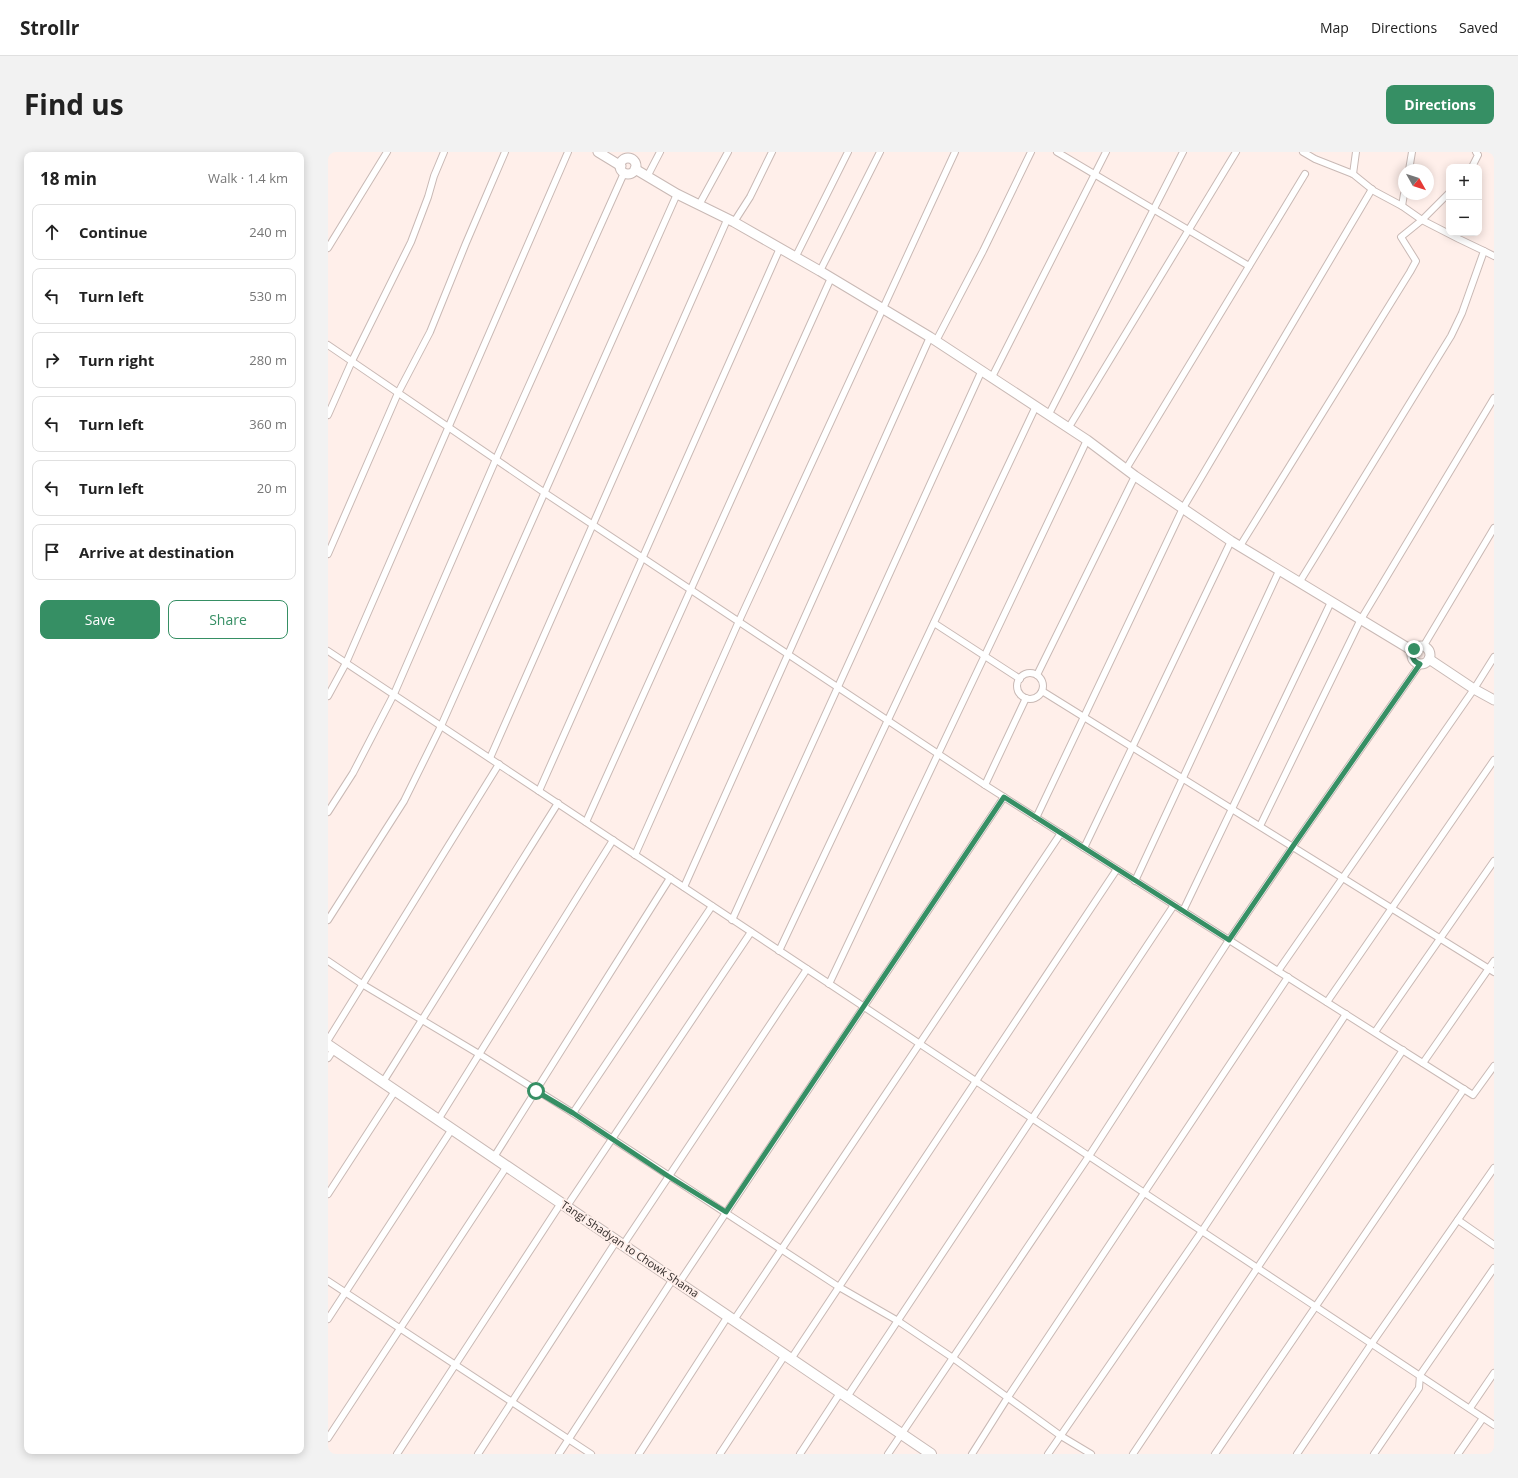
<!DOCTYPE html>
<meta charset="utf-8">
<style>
:root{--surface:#fff;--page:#f2f2f2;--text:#222;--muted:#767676;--line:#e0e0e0;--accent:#368f64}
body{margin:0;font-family:"Open Sans",sans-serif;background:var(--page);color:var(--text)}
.controls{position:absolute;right:12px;top:12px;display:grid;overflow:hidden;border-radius:8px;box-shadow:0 2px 10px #0003}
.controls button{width:36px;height:36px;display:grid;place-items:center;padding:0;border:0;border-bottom:1px solid var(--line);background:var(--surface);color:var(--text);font:20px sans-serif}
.compass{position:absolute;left:1070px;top:12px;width:36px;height:36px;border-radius:50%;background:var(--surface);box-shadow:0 2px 10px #0003;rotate:129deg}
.stop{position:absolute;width:12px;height:12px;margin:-9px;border:3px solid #368f64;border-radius:50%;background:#fff}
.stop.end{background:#368f64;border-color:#fff;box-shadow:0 1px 4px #0008}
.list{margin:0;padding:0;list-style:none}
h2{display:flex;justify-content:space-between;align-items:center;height:52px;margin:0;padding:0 16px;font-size:17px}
h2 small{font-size:13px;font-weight:400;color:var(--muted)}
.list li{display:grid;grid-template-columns:26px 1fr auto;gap:12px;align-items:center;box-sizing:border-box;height:56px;margin:0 8px 8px;padding:0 8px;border:1px solid var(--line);border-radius:8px}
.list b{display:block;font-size:15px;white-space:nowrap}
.list em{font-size:13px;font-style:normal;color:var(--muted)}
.actions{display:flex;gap:8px;padding:12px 16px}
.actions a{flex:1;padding:9px 0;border:1px solid var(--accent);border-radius:8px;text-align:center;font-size:14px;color:var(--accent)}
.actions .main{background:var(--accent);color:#fff}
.icon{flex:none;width:22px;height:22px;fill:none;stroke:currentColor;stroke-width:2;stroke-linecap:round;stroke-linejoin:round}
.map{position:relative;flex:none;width:1166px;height:1302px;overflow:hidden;border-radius:8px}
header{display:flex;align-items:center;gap:24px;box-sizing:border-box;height:56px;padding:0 20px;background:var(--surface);border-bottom:1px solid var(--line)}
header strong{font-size:19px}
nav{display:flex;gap:22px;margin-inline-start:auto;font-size:14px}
.intro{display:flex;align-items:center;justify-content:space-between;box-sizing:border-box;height:96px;padding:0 24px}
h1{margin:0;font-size:28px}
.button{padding:10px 18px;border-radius:8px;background:var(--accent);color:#fff;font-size:14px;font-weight:700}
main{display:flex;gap:24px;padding:0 24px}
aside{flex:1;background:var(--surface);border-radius:8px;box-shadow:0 2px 10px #0003}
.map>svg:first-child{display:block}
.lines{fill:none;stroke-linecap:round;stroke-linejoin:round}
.street-casing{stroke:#c9b9b5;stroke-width:8}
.secondary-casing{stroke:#c9b9b5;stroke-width:11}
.primary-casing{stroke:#c9b9b5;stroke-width:12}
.street{stroke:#fff;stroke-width:6}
.secondary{stroke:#fff;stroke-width:9}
.primary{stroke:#fff;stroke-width:10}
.route{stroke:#368f64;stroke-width:5}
.labels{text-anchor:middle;stroke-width:4;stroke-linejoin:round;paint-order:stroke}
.street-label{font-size:11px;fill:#312b29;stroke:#ffefea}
</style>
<header>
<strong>Strollr</strong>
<nav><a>Map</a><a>Directions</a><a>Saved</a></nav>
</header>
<div class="intro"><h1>Find us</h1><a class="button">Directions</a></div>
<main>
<aside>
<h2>18 min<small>Walk · 1.4 km</small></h2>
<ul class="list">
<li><svg class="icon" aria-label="ahead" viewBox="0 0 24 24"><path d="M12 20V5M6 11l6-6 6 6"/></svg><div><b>Continue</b></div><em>240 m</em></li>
<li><svg class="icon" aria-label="left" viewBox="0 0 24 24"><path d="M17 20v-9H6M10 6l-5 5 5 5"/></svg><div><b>Turn left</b></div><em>530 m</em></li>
<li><svg class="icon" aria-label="right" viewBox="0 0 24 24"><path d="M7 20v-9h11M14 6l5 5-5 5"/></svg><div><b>Turn right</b></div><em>280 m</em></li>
<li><svg class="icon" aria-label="left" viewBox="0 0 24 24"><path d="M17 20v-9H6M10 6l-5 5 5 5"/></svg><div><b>Turn left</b></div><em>360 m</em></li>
<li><svg class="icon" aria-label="left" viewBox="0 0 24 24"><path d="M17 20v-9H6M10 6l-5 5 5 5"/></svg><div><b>Turn left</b></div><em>20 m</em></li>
<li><svg class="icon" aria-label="arrive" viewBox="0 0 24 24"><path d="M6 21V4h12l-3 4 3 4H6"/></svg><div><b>Arrive at destination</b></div></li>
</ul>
<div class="actions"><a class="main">Save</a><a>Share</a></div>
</aside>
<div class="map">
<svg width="1166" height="1302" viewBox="0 0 1166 1302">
<rect width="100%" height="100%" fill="#ffefea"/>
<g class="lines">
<!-- street casing -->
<g class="street-casing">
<g id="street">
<polyline points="729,0 921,114"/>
<polyline points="1144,15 1150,3 1148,0"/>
<polyline points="1081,18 1084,0"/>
<polyline points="1025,22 1028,0"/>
<polyline points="319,25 332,0"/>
<polyline points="371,53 400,0"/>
<polyline points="1074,54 1076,42"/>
<polyline points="406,70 422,45 444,0"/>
<polyline points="0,96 59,0"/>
<polyline points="1156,99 1166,104"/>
<polyline points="467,106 520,0"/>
<polyline points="492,119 552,0"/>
<polyline points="608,189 655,99 703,0"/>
<polyline points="0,193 217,341 657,633 1145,943 1166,914"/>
<polyline points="664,225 778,0"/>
<polyline points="721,262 855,0"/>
<polyline points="0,263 24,209 83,90 100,45 106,24 116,0"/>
<polyline points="741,275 908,0"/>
<polyline points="798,317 977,22"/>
<polyline points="912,394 1082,120 1088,109 1073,85 1094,68 1121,41"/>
<polyline points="0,402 70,241 102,180 138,91 177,0"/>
<polyline points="971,431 1123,184 1134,161 1156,99 1131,87 1094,68 1074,54 1046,39 1025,22 987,7 975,0"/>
<polyline points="606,471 692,527"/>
<polyline points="1095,495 1166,376"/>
<polyline points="0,499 1166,1273"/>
<circle cx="702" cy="534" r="13"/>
<polyline points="709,523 807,324"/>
<polyline points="714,539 1166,820"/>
<polyline points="0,544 18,511 240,0"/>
<polyline points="162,606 399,68"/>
<polyline points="657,633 698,546"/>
<polyline points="211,639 452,96"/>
<polyline points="0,660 25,621 66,542 168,307 296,21"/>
<polyline points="708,666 855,356 1044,37"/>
<polyline points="258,670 503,126"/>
<polyline points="932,674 1032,469 1166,246"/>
<polyline points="756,696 903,389"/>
<polyline points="307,703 411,469 627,0"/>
<polyline points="807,729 951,419"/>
<polyline points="356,735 602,185"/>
<polyline points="855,759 1003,450"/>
<polyline points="0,768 76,649 113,574 349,42"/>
<polyline points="404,768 654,218"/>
<polyline points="451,799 708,254"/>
<polyline points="0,809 34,832 151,902 245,961 511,1135 570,1169 625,1206 733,1284 763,1302"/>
<polyline points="950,819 1146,537 1166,505"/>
<polyline points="501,832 759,288"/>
<polyline points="999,850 1166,608"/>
<polyline points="1047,880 1166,709"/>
<polyline points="0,888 171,612"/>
<polyline points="0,906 6,897"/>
<polyline points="1095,911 1166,809"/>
<polyline points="55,930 230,651"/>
<polyline points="245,961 384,754"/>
<polyline points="110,968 285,688"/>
<polyline points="166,1005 342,726"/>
<polyline points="0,1042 67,939"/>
<polyline points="239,1054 423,780"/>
<polyline points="1130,1068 1166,1093"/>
<polyline points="295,1093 479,817"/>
<polyline points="0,1129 263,1302"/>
<polyline points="351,1131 676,645"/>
<polyline points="0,1167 124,977"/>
<polyline points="406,1168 733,681"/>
<polyline points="463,1207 789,717"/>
<polyline points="519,1245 846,753"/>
<polyline points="1142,1256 1166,1221"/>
<polyline points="0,1286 179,1014"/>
<polyline points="69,1302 233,1051"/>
<polyline points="150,1302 289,1088"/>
<polyline points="231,1302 345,1127"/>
<polyline points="311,1302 400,1164"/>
<polyline points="392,1302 457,1203"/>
<polyline points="472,1302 512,1241"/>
<polyline points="560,1302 761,1004 901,788 965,694 1092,512"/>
<polyline points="644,1302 680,1245 960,825"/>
<polyline points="720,1302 874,1079 1018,862"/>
<polyline points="805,1302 1075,898"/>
<polyline points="887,1302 1136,937"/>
<polyline points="969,1302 1044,1191 1166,1016"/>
<polyline points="1046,1302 1091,1236 1092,1223 1166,1116"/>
<polyline points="1130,1302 1155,1266"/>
</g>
</g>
<!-- secondary casing -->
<g class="secondary-casing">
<g id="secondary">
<polyline points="270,0 293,14"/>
<circle cx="300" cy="14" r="8"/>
<polyline points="307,17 349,42 406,70 492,119 602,185 759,288 807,324 903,389 1085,499"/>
<circle cx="1093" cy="503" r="9"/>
<polyline points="1101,507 1146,537 1166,548"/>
</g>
</g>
<!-- primary casing -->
<g class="primary-casing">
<polyline id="primary" points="0,893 603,1302"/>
</g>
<!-- street -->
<use href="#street" class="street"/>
<!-- secondary -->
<use href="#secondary" class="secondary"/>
<!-- primary -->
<use href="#primary" class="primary"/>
</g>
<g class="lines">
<!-- route -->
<path class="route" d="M 208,939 L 245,961 L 340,1024 L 398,1060 L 676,645 L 901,788 L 965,694 L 1092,512 C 1085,510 1082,503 1086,497"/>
</g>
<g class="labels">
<!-- street labels -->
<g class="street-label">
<text transform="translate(302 1097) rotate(34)" y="4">Tangi Shadyan to Chowk Shama</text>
</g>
</g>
</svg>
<div class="controls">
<button>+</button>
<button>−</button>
</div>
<svg class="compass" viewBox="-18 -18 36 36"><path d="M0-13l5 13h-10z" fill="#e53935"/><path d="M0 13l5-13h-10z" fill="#767676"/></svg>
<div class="stop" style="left:208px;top:939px"></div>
<div class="stop end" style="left:1086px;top:497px"></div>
</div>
</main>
